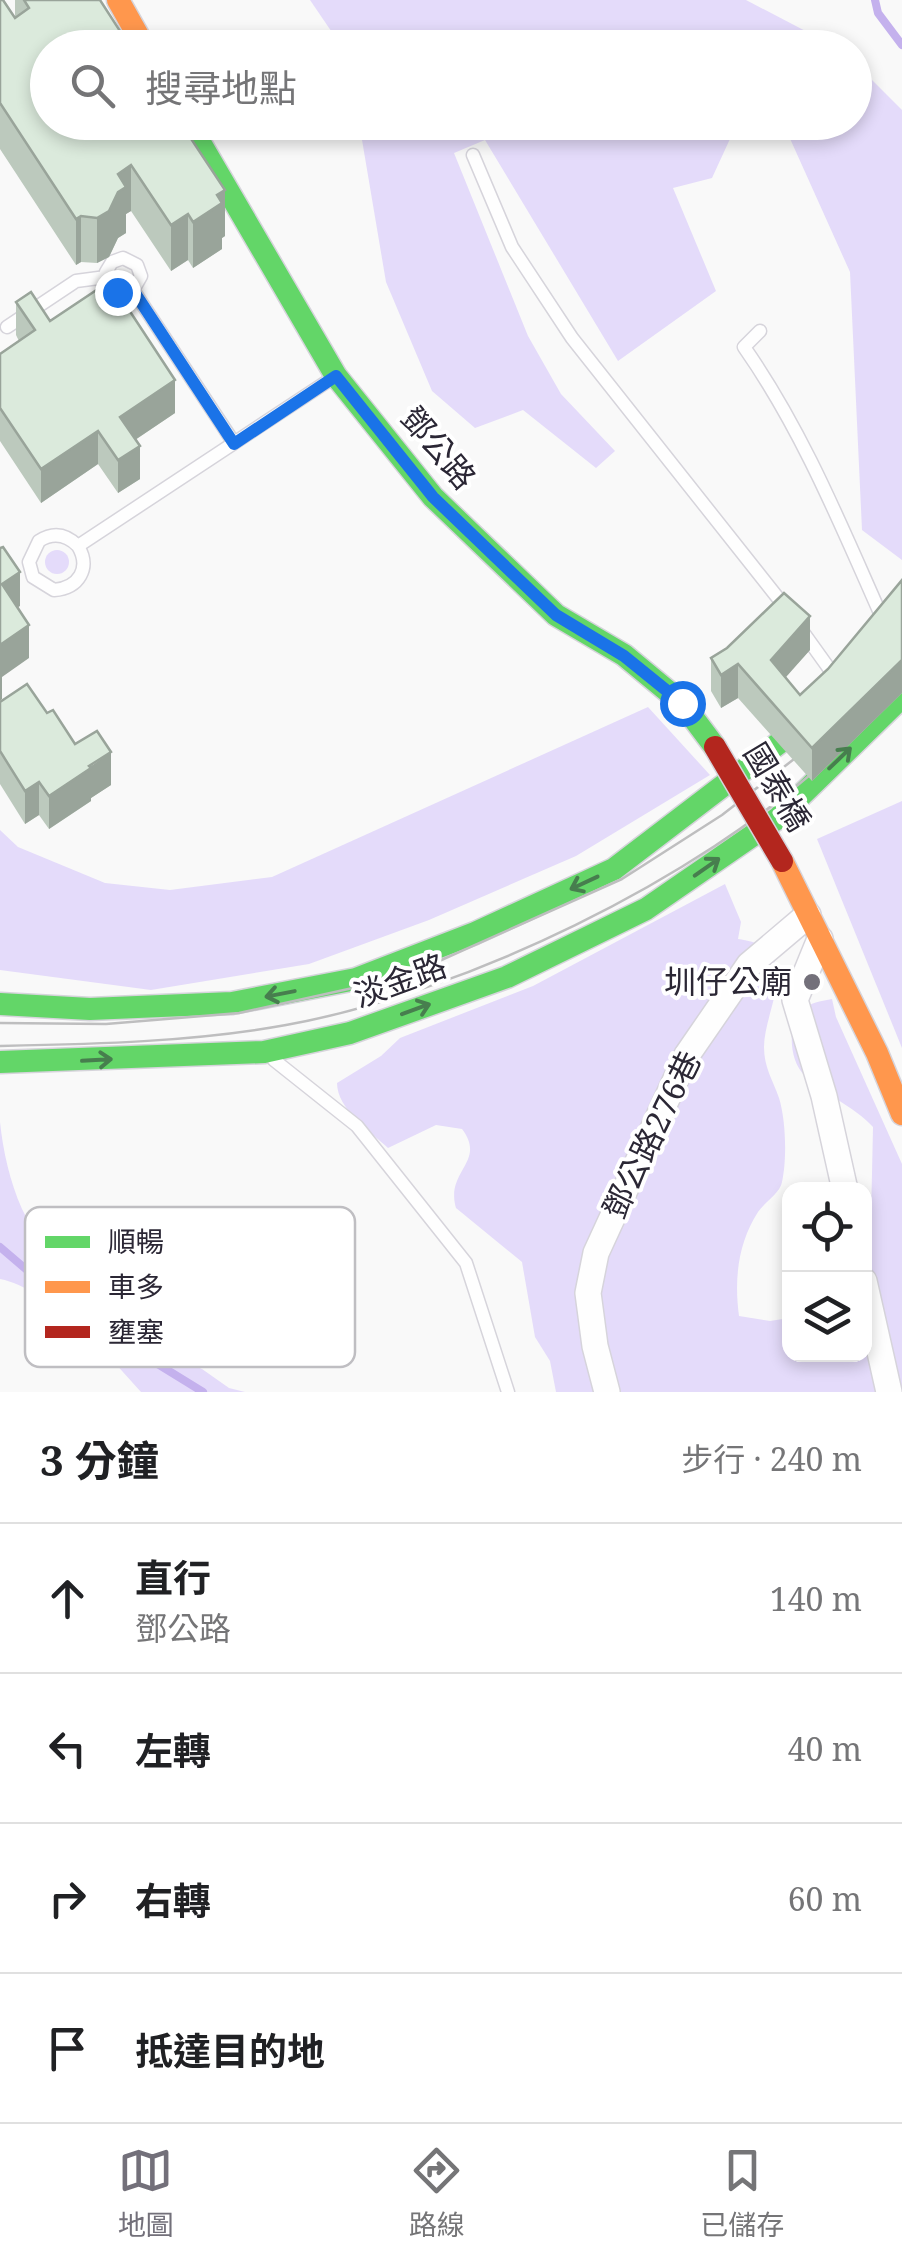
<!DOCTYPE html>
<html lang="zh-TW">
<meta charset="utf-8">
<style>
:root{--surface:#fff;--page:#f2f2f2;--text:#202124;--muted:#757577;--line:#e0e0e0;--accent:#73707a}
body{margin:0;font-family:"Noto Serif","Noto Sans TC",serif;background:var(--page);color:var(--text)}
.controls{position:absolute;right:30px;bottom:30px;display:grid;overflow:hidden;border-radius:20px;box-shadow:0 5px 15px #0003}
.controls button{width:90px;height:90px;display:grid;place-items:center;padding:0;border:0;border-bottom:2px solid var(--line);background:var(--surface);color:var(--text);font:50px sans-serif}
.stop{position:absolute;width:30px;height:30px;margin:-22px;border:8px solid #1a73e8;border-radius:50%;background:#fff}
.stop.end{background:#1a73e8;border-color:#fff;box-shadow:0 2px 10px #0008}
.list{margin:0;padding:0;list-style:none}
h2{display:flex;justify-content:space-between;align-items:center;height:130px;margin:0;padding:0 40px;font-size:42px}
h2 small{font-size:32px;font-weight:400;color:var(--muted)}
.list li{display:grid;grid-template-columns:65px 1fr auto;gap:30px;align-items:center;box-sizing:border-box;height:150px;padding:0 40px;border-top:2px solid var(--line)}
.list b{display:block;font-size:38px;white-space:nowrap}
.list p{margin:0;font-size:32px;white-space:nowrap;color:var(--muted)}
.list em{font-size:32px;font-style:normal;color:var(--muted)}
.icon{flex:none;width:55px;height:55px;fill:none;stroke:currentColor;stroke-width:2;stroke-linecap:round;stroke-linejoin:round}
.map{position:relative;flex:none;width:902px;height:1392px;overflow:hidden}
.search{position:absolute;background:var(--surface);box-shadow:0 5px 15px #0003;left:30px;right:30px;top:30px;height:110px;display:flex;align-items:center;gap:25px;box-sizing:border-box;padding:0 35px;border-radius:55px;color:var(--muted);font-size:38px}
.sheet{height:730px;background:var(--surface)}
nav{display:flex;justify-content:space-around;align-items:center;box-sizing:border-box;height:140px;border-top:2px solid var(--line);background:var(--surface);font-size:28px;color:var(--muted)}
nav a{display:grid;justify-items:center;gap:5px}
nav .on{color:var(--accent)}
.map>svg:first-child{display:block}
.green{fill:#e4dbfa}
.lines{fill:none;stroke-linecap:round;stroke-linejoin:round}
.stream{stroke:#c4b1ed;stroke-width:8}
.lane-casing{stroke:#d6d4db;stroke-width:15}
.street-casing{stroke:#d6d4db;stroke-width:28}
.fast-casing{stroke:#d6d4db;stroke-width:25}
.slow-casing{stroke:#d6d4db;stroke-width:25}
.lane{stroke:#fefefe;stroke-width:12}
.street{stroke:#fefefe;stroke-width:25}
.fast{stroke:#63d668;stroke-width:22}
.slow{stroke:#ff974d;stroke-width:22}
.tram{stroke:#bebebf;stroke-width:2.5}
.jam-bridge-casing{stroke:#d6d4db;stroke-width:25;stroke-linecap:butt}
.jam-bridge{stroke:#b3261e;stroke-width:22}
.wall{fill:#bcc9bd}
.shaded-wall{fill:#99a49a}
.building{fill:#dbeadc;stroke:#99a49a;stroke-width:2.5}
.oneway{stroke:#477e4e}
.route{stroke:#1a73e8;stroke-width:12}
.poi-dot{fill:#73707a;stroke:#fff;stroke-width:4}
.labels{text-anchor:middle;stroke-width:8;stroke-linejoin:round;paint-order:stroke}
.street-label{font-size:32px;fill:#2b2735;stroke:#fff}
.poi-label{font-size:32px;fill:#2b2735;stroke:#fff;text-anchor:end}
.key{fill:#fff;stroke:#bfbec2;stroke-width:2.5}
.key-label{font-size:28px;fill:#2b2735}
</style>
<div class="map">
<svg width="902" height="1392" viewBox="0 0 902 1392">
<rect width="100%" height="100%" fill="#f9f9f9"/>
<!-- green -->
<g class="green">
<polygon points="310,0 746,0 836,47 342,47"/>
<polygon points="855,63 902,110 902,560 862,530 850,272 783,123 854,122"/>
<polygon points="365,122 782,122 782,123 735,128 712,178 673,188 716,291 618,361 485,140 454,153 528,336 561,394 615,451 596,468 523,410 475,428 432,391 386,282 361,134"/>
<circle cx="57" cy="562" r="12"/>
<polygon points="648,707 710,775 576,856 429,920 309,964 151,990 0,970 0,830 18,847 105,883 170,890 272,877"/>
<polygon points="902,801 902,1048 817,839"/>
<path d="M 725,884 L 741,922 L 738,939 C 754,941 769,946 775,963 C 783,987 764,1021 764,1047 C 764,1068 773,1080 779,1098 C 786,1120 787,1160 782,1182 C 780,1193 765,1202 758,1212 C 738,1243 734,1279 739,1316 L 770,1321 L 789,1318 L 790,1354 L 864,1354 L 864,1242 L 871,1219 L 873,1127 C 853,1105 824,1095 804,1075 C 789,1060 787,1024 802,1010 C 811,1002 822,1001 832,999 L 836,1017 L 902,1164 L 902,1392 L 556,1392 L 550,1361 L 535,1337 L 522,1262 L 456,1208 C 445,1171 487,1162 462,1129 L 436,1125 L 388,1148 C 370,1131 337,1109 337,1083 L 381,1056 L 400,1038 L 533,986 Z"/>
<path d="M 0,1122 C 3,1151 10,1182 22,1209 C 34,1234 51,1254 57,1282 L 137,1339 L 202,1369 L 229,1388 L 245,1392 L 141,1392 L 68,1311 C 43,1302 26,1284 0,1279 Z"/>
</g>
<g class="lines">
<!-- stream -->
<g class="stream">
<polyline points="875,0 878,13 902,45"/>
<polyline points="0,1247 83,1318 203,1392"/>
</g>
<!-- lane casing -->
<g class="lane-casing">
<g id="lane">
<polyline points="473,155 512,247 572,338 789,612"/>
<polyline points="133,290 117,292 109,286 106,272 112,262 123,258 137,265 141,276 133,290 234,443"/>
<polyline points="7,327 76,281 106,277"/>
<path d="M 760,331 L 744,347 C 803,431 842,528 884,622"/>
<path d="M 78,546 C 91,568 79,588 54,590 L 33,577 L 29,562 L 39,541 C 53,532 66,534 78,546 L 334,377"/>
<polyline points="800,628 838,681"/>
<polyline points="274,1060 357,1126 466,1263 508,1392"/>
</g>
</g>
<!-- street casing -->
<g class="street-casing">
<g id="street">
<polyline points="820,939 795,1000 824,1096 845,1190"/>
<polyline points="864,1281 889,1392"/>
<polyline points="607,1392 595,1346 588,1293 596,1253 687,1055 749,965 808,915"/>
</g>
</g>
<!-- fast casing -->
<g class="fast-casing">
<g id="fast">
<polyline points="188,122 336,376 433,497 556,615 624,655 682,703 715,747"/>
<polyline points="0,1004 90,1009 232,1003 356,979 475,933 614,869 779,743"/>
<polyline points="0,1062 264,1052 350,1033 507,977 646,909 778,818 902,697"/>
</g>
</g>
<!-- slow casing -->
<g class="slow-casing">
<g id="slow">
<polyline points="118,0 145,48"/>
<polyline points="782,861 877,1053 902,1114"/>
</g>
</g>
<!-- lane -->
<use href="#lane" class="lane"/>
<!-- street -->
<use href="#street" class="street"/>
<!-- fast -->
<use href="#fast" class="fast"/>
<!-- slow -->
<use href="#slow" class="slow"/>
<!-- tram -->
<g class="tram">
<polyline points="0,1023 106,1024 239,1013 371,984 437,962 622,879 722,815 816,742"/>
<path d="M 0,1046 C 96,1044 192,1042 286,1025 C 464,993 698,880 830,757"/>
</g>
<!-- jam-bridge casing -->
<g class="jam-bridge-casing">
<polyline id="jam-bridge" points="715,747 782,861"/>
</g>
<!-- jam-bridge -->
<use href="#jam-bridge" class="jam-bridge"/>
</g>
<!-- wall -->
<g class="wall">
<polygon points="0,0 15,18 15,0 100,0 180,122 225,236 222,238 222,249 193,268 188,260 171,271 131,211 126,214 126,233 118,238 109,257 97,263 81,262 76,265 0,149"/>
<polygon points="16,302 50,321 175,413 135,440 140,479 118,493 98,464 41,503 0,441 0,354 19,341 16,335"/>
<polygon points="902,580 902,693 812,781 738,698 721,708 711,691 711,658 810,650 785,677 800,695 828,669"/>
<polygon points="0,702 47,713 111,785 91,798 91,801 49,829 39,815 25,824 0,784"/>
</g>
<!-- shaded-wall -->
<g class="shaded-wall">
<polygon points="131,165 131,211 126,214 126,233 118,238 109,257 97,263 97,218 118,174"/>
<polygon points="225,190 225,236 222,238 222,249 193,268 193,222 217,195"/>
<polygon points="188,214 188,260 171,271 171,225"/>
<polygon points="81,216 81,262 76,265 76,219"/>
<polygon points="175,380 175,413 120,450 120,417"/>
<polygon points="98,431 98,464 41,503 41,469"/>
<polygon points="140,446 140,479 118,493 118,460"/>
<polygon points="20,572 20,606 2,618 2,584"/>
<polygon points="810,616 810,650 771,694 771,660"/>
<polygon points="29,625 29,658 2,677 2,699 0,701 0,645"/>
<polygon points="902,660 902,693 812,781 812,748"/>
<polygon points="738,664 738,698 721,708 721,675"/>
<polygon points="111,752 111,785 91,798 91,801 49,829 49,796"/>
<polygon points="39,782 39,815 25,824 25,791"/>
</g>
<!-- building -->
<g class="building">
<polygon points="0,0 3,0 15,18 29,8 24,0 100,0 131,48 48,48 48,122 180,122 225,190 217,195 222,203 193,222 188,214 171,225 131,165 118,174 126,187 118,192 109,211 97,218 81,216 76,219 0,103"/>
<polygon points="110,281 175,380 120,417 140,446 118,460 98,431 41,469 0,408 0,354 35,330 16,302 31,292 50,321"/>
<polygon points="3,547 20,572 2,584 29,625 0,645 0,548"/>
<polygon points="902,580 902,660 812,748 738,664 721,675 711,658 727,648 784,593 810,616 771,660 800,695 828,669"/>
<polygon points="27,684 47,713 53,710 75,744 97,731 111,752 89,766 91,768 49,796 39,782 25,791 0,751 0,702"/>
</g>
<!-- one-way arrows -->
<defs><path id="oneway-shaft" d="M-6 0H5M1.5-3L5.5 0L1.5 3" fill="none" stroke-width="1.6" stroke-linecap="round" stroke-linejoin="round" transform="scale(2.5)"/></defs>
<g class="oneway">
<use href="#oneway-shaft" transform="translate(840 758) rotate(-44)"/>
<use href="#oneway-shaft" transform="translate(707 867) rotate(-35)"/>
<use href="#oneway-shaft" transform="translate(584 883) rotate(155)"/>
<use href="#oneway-shaft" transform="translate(280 994) rotate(169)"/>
<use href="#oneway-shaft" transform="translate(416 1009) rotate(-20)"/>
<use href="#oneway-shaft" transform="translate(97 1060) rotate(-3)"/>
</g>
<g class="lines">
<!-- route -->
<polyline class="route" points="117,292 133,290 234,444 336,376 433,497 556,615 624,656 682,703"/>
</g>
<!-- markers -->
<circle class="poi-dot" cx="812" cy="982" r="10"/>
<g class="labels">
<!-- street labels -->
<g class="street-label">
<text transform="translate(438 448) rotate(50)" y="11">鄧公路</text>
<text transform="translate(777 787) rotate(59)" y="11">國泰橋</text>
<text transform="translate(400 981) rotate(-20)" y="11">淡金路</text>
<text transform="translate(652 1135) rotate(-64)" y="11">鄧公路276巷</text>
</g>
<!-- poi labels -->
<g class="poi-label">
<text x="792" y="993">圳仔公廟</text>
</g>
</g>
<!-- legend -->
<rect x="25" y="1207" width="330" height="160" rx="15" class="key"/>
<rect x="45" y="1236" width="45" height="12" fill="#63d668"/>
<rect x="45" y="1281" width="45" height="12" fill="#ff974d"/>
<rect x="45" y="1326" width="45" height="12" fill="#b3261e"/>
<g class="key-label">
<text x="108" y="1252">順暢</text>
<text x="108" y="1297">車多</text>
<text x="108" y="1342">壅塞</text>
</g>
</svg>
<div class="controls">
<button><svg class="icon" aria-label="locate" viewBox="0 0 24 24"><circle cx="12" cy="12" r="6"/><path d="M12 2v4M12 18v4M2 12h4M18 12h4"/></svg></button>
<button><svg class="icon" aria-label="layers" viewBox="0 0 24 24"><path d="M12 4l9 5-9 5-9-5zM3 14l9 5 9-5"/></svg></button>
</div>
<div class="stop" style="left:682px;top:703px"></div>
<div class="stop end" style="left:117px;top:292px"></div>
<div class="search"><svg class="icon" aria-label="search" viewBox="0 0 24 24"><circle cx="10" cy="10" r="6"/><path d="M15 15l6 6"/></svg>搜尋地點</div>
</div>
<section class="sheet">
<h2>3 分鐘<small>步行 · 240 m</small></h2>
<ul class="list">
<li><svg class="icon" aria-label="ahead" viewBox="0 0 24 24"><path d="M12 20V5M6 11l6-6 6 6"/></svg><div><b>直行</b><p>鄧公路</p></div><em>140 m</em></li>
<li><svg class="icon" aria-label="left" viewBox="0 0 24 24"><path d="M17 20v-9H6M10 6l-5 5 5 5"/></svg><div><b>左轉</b></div><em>40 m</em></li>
<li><svg class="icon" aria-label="right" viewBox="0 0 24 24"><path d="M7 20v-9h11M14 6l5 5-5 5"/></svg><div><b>右轉</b></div><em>60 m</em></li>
<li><svg class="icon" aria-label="arrive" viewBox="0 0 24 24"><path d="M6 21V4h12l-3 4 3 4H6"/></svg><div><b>抵達目的地</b></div></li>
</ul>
</section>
<nav>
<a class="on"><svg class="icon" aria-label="map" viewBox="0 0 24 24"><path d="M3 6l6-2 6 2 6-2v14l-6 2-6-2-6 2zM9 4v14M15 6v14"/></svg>地圖</a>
<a><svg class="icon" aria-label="directions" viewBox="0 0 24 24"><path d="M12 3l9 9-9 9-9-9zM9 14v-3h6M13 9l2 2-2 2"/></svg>路線</a>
<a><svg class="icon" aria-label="saved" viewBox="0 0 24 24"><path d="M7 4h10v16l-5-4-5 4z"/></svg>已儲存</a>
</nav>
